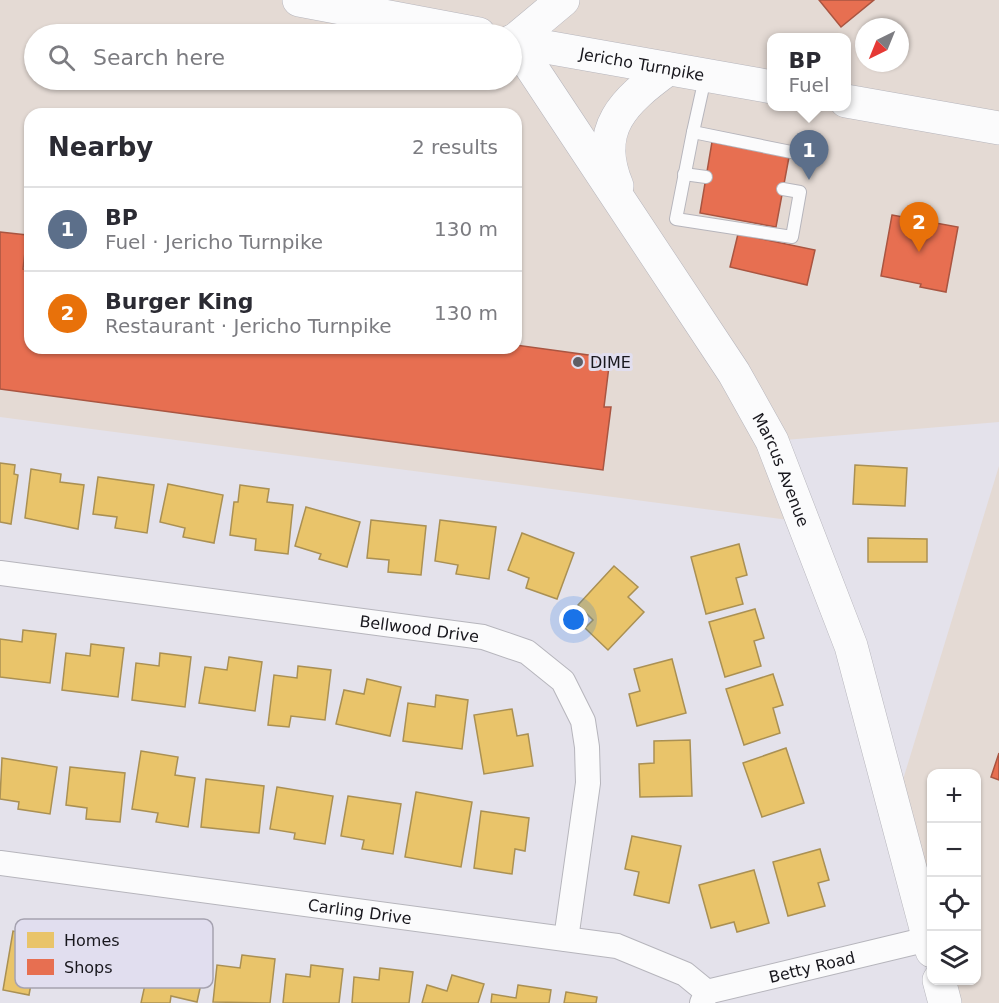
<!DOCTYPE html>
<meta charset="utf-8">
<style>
:root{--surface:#fff;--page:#f2f2f3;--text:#2b2b33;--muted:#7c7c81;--line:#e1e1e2;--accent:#ea580c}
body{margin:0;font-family:"DejaVu Sans",sans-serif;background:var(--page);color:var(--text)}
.controls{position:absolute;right:18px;bottom:18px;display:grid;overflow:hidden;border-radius:12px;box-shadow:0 2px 4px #0004}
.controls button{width:54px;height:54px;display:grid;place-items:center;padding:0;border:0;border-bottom:2px solid var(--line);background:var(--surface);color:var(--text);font:30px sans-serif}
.compass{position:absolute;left:855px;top:18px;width:54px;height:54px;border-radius:50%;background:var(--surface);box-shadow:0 2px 4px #0004;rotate:223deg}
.you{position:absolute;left:574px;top:620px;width:21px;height:21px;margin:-15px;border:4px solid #fff;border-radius:50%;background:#1a73e8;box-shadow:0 0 0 9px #1a73e833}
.badge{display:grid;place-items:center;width:39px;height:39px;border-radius:50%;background:var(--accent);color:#fff;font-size:20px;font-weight:700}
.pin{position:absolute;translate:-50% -50px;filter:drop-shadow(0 2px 3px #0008)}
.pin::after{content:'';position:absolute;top:32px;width:21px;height:18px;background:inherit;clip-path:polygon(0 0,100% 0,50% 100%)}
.popup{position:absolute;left:767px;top:33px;width:84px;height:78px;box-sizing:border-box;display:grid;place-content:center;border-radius:12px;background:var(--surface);filter:drop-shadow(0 2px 4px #0005);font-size:20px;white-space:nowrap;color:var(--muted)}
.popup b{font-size:22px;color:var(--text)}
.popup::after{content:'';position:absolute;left:50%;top:100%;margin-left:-12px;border:12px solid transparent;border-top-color:var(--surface)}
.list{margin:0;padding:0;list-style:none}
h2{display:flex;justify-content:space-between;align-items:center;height:78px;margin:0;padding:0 24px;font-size:26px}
h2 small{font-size:20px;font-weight:400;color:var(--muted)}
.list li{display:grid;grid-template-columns:39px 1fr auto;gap:18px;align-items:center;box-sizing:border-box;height:84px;padding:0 24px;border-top:2px solid var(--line)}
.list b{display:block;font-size:22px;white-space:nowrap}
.list p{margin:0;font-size:20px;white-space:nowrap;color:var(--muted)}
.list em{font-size:20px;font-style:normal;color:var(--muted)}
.icon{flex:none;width:33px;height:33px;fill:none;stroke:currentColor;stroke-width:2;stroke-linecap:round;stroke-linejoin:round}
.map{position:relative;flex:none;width:999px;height:1003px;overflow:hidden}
.search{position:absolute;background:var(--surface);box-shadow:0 2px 4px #0004;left:24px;top:24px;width:498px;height:66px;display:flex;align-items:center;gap:15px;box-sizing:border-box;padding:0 21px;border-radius:33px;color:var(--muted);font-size:22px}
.panel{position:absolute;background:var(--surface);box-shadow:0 2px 4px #0004;left:24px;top:108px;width:498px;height:246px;border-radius:18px}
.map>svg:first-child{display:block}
.commercial{fill:#e4dad4;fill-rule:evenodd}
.homes{fill:#e9c46a;stroke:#aa9053;stroke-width:1.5}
.shops{fill:#e76f51;stroke:#a95541;stroke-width:1.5}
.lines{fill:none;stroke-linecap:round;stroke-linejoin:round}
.lane-casing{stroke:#b6b5bc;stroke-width:14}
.street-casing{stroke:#b6b5bc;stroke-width:26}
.secondary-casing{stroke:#b6b5bc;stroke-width:34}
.primary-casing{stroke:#b6b5bc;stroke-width:34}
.lane{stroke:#fbfbfc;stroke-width:12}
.street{stroke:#fbfbfc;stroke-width:24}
.secondary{stroke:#fbfbfc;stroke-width:33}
.primary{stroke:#fbfbfc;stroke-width:33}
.poi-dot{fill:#5f5e65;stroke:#e1deef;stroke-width:2}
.labels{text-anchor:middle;stroke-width:6;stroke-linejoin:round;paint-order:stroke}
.street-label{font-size:16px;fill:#18171d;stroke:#e1deef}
.poi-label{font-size:16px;fill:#18171d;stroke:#e1deef;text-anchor:start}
.key{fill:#e1deef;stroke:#a5a2b0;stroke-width:1.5}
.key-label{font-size:16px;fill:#18171d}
</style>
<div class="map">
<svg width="999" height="1003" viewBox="0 0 999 1003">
<rect width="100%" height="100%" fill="#e4e2eb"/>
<!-- commercial -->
<g class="commercial">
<path d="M 0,0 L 999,0 L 999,422 L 773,441 L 804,522 L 0,417 ZM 864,27 L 900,27 L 900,63 L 864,63 ZM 34,34 L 512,34 L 512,80 L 34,80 ZM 772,38 L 846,38 L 846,106 L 772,106 ZM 30,114 L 516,114 L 516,348 L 30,348 Z"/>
<polygon points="999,466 999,1003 945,1003 939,981 976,980 976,774 932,774 931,951 894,809"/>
</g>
<!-- homes -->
<g class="homes">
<polygon points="0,463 15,465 14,474 18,475 11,524 0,522"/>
<polygon points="855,465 907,468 905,506 853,504"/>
<polygon points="31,469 61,474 60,482 84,485 78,529 25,518"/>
<polygon points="98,477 154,485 147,533 115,528 117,517 93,514"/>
<polygon points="168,484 223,495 214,543 183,537 185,528 160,522"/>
<polygon points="240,485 269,489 267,502 293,505 288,554 255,550 256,539 230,535 234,502 238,502"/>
<polygon points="306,507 360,522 347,567 319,559 321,554 295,546"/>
<polygon points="371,520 426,526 421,575 388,572 389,560 367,558"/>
<polygon points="440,520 496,527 489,579 456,574 458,565 435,561"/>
<polygon points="522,533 574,553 557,599 526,588 529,578 508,570"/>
<polygon points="868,538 927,539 927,562 868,562"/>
<polygon points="739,544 747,575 736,578 743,604 706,614 691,557"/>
<polygon points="614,566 638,587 628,597 644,612 608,650 585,628 593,620 578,605"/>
<polygon points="755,609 764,638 754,641 761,666 725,677 709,622"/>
<polygon points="23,630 56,634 50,683 0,677 0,639 22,642"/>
<polygon points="91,644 124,648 118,697 62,690 66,653 90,656"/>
<polygon points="160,653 191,657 185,707 132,700 136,663 159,666"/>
<polygon points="229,657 262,662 255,711 199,703 205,667 227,670"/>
<polygon points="672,659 686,713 637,726 629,694 640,691 634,669"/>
<polygon points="298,666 331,670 325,720 291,716 289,727 268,725 274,675 297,678"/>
<polygon points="773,674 783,705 773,708 780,733 744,745 726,689"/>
<polygon points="367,679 401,687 390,736 336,724 344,690 364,694"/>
<polygon points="436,695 468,700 462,749 403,741 408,703 435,707"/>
<polygon points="512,709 517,736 528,734 533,766 484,774 474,715"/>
<polygon points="690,740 692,796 640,797 639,764 654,763 654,741"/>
<polygon points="786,748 804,803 762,817 743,763"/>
<polygon points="141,751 178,757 175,775 195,778 188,827 156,822 158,813 132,809"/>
<polygon points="2,758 57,767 50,814 18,809 19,802 0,799"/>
<polygon points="70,767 125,773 120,822 86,819 87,808 66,805"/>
<polygon points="206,779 264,786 259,833 201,827"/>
<polygon points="277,787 333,796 325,844 294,839 295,833 270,829"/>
<polygon points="416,792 472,802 461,867 405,857"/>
<polygon points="348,796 401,804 393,854 362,849 364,840 341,836"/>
<polygon points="481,811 529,818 525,851 515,849 512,874 474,868"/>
<polygon points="632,836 681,846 669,903 634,895 639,872 625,869"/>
<polygon points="820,849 829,880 818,883 825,906 788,916 773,862"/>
<polygon points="754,870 769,923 737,932 734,922 711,928 699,885"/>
<polygon points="38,921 71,927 62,979 33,973 29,995 3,990 13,931 35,935"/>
<polygon points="107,932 137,935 132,986 76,979 80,940 105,943"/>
<polygon points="175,945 208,952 197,1002 171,996 170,1003 141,1003 151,957 171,961"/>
<polygon points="242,955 275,959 270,1003 213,1002 217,965 240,968"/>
<polygon points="311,965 343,969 339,1003 283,1003 286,974 310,977"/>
<polygon points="380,968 413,972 409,1003 352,1003 354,977 379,980"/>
<polygon points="452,975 484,984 478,1003 422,1003 427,985 447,991"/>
<polygon points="518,985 551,990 549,1003 491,1003 492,994 516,998"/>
<polygon points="566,992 597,997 596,1003 564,1003"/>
</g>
<!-- shops -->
<g class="shops">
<polygon points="819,0 874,0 841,27"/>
<polygon points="712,142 789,157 776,227 700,213"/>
<polygon points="892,215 958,227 946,292 920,287 921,284 881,276"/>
<polygon points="0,232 27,235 23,269 30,270 30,348 516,348 516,345 610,358 604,407 611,407 603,470 0,389"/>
<polygon points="738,234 815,250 807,285 730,267"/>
<polygon points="999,753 999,780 991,777"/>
</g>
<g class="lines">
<!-- lane casing -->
<g class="lane-casing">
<g id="lane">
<polyline points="693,132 705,78"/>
<polyline points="684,174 706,177"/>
<polyline points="783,189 800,192 792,237 676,219 693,132 806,155"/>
</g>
</g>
<!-- street casing -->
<g class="street-casing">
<g id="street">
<path id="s1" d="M 0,573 L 483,637 L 527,652 L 563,681 L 583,721 L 587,747 L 588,783 L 566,939"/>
<path id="s2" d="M 0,863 L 617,946 L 685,974 L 707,992"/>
<path id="s3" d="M 702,1003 L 707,992 L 928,939"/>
</g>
</g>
<!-- secondary casing -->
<g class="secondary-casing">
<g id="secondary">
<path id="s4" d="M 563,0 L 514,41 L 734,373 L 772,441 L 851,646 L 932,951"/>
<path d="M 617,186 C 593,129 624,101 668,69"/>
<polyline points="939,980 945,1003"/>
</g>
</g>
<!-- primary casing -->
<g class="primary-casing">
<g id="primary">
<polyline points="299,0 479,34"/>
<path id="s5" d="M 512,41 L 772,87"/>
<polyline points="846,101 999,128"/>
</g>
</g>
<!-- lane -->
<use href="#lane" class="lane"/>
<!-- street -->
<use href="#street" class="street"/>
<!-- secondary -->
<use href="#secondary" class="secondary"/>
<!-- primary -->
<use href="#primary" class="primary"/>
</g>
<!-- markers -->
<circle class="poi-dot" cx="578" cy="362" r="6"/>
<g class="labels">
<!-- street labels -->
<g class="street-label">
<text dy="6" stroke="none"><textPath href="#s5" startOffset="132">Jericho Turnpike</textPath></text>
<text dy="6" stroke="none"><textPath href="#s4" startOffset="570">Marcus Avenue</textPath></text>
<text dy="6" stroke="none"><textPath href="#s1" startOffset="423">Bellwood Drive</textPath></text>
<text dy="6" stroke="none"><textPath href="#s2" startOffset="363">Carling Drive</textPath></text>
<text dy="6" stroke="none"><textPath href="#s3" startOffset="120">Betty Road</textPath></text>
</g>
<!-- poi labels -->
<g class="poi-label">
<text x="590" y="368">DIME</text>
</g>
</g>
<!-- legend -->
<rect x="15" y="919" width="198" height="69" rx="9" class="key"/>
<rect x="27" y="932" width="27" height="16" fill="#e9c46a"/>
<rect x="27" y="959" width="27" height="16" fill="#e76f51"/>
<g class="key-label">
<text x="64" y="946">Homes</text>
<text x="64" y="973">Shops</text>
</g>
</svg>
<div class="controls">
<button>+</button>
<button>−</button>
<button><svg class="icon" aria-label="locate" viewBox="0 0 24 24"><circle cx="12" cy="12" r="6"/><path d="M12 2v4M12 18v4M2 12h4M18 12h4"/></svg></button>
<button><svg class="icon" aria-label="layers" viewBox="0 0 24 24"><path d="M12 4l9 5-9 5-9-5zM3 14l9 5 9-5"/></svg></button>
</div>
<svg class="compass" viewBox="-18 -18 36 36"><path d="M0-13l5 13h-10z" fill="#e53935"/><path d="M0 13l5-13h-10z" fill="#7c7c81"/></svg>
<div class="you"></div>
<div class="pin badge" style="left:809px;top:180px;background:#5c6f8a">1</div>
<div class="popup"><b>BP</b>Fuel</div>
<div class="pin badge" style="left:919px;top:252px;background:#e8710a">2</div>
<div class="search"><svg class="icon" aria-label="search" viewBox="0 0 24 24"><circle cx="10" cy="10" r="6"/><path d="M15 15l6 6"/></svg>Search here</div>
<section class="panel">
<h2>Nearby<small>2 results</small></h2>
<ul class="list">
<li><span class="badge" style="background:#5c6f8a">1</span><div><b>BP</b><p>Fuel · Jericho Turnpike</p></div><em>130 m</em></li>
<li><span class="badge" style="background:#e8710a">2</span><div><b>Burger King</b><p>Restaurant · Jericho Turnpike</p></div><em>130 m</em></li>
</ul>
</section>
</div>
